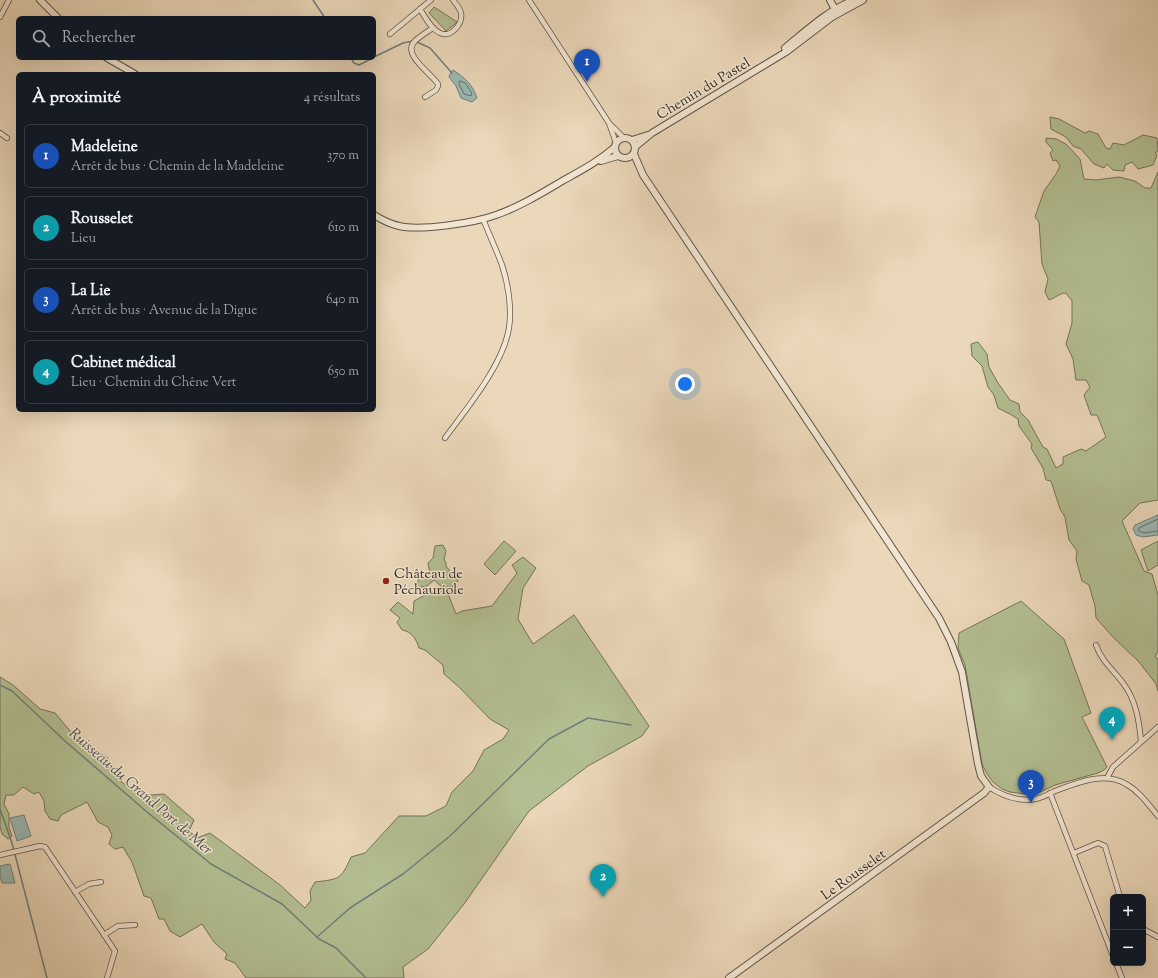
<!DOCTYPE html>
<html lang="fr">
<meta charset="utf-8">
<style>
:root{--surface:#171b24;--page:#242831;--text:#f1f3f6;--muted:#9ea1a6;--line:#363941;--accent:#db2777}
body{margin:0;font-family:"Sorts Mill Goudy",serif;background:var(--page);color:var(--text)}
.controls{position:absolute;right:12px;bottom:12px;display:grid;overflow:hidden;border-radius:6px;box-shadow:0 4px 16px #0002}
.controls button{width:36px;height:36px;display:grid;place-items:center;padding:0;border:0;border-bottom:1px solid var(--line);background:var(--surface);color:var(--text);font:20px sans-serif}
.you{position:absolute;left:685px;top:384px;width:14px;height:14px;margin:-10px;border:3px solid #fff;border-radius:50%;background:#1a73e8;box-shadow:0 0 0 6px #1a73e833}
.badge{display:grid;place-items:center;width:26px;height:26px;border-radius:50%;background:var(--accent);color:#fff;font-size:13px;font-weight:700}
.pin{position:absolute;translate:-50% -33px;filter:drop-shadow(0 1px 2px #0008)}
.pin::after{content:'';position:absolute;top:21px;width:14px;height:12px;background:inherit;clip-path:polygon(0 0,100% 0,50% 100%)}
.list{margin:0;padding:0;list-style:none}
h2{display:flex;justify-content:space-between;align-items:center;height:52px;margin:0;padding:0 16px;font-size:17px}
h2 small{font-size:13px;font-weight:400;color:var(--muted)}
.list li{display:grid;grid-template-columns:26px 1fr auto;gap:12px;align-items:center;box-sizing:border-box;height:64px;margin:0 8px 8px;padding:0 8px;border:1px solid var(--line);border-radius:6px}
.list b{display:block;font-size:15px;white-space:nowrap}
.list p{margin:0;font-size:13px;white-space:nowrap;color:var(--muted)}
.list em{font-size:13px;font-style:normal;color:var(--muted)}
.icon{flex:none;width:22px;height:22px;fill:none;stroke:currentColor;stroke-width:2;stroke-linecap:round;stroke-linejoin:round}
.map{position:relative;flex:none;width:1158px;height:978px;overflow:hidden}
.search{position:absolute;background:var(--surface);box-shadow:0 4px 16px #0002;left:16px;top:16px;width:360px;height:44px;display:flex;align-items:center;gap:10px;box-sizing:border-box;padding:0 14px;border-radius:6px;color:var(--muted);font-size:15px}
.panel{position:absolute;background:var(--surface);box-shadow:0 4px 16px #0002;left:16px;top:72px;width:360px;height:340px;border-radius:6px}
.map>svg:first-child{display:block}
.green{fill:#b3bf92;stroke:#74745a}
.water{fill:#99b9b5;stroke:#717f7b}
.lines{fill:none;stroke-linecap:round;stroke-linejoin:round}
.shore{stroke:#66706c;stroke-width:1}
.stream{stroke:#717f7b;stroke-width:1.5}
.minor-casing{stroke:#625449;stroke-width:6}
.tertiary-casing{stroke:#625449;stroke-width:8}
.minor{stroke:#f2e6d2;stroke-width:4.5}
.tertiary{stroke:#f2e6d2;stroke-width:6}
.poi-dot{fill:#8f2418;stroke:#f2e6d2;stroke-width:1.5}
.labels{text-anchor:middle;stroke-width:3;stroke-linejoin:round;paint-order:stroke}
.street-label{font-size:14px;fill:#342823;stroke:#f2e6d2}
.poi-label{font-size:14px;fill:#342823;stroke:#f2e6d2;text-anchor:start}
.water-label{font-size:15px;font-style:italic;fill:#4d4c48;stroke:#f2e6d2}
</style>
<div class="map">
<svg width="1158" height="978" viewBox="0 0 1158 978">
<rect width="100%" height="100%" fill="#ebd8ba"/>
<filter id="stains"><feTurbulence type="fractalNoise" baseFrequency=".005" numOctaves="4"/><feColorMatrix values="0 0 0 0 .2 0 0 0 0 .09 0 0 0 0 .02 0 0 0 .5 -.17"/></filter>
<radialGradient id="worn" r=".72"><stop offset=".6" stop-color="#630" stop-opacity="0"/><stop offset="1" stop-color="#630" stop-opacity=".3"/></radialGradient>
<!-- green -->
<g class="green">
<polygon points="434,7 457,22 446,31 429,13"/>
<polygon points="1050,117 1059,119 1085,133 1089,131 1098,134 1106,148 1110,149 1113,143 1124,145 1143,135 1157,138 1158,151 1155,153 1157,155 1153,165 1138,169 1132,162 1125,165 1124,171 1113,170 1107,164 1104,168 1094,164 1081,149 1073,146 1066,137 1051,129"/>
<path d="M 1046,138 L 1056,139 L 1066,144 L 1080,159 L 1084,179 L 1096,180 L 1119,177 L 1135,181 L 1145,188 L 1151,188 L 1158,172 L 1158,500 L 1140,503 L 1122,521 L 1144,571 L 1152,574 L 1158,595 L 1158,651 L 1155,657 L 1158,659 L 1158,691 L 1156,684 L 1139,662 L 1113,637 L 1096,618 L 1095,606 L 1089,585 L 1082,581 L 1076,559 L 1077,551 L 1069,540 L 1065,517 L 1060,509 L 1051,481 L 1046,480 L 1043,468 L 1031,448 L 1032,444 L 1019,426 L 1018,419 L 1010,414 L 998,408 L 994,395 L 988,387 L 982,366 L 972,356 L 971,344 L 978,342 L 987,354 L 989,367 L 998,383 L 1010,400 L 1019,404 L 1020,412 L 1028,420 L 1043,447 L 1047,449 L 1056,468 L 1063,464 L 1063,457 L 1081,449 L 1086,451 L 1106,437 L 1097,415 L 1091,415 L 1084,395 L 1090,387 L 1086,380 L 1076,380 L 1073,359 L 1066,344 L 1072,323 L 1072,301 L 1066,293 C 1060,293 1055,298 1049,300 L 1045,292 L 1048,279 L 1042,264 L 1039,222 L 1035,217 L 1044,191 L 1056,174 L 1060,166 L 1056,160 L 1053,161 L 1050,153 L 1053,150 L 1046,142 Z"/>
<polygon points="504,541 516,551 495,575 484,564"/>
<polygon points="1158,541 1158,565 1148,571 1141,550"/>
<polygon points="443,545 446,551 444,560 446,562 446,566 458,581 453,587 442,587 434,580 427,586 416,588 419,578 430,574 428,563 433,558 435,546"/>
<path d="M 523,557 L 536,568 L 523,588 L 518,619 L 533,644 L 574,615 L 649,726 L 642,736 L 588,766 L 529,811 L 464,904 L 428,949 L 403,967 L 404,978 L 246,978 L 235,963 L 225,959 L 227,954 L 214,942 L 202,924 L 180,937 L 170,931 L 164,919 L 159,919 L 151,898 L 144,896 L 132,862 L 123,847 L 115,849 L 109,844 L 112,835 L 108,827 L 98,822 L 87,802 L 61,815 L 58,821 L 50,819 L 45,811 L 44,801 L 39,792 L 34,794 L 23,787 L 14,795 L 6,795 L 4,804 L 9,814 L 9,827 L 12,836 L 8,839 L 2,834 L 0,826 L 0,677 L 13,685 L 40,709 L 55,713 L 82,745 L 107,757 L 117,778 L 139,796 L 164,794 L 194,820 L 189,831 L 197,838 L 210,833 L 280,885 L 305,908 L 311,900 L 310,891 L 315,882 C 339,879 341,880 351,857 L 365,853 L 399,816 L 426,816 L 446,806 L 452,792 L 473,771 L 484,750 L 503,739 L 509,730 L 490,719 L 459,687 L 444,674 L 443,665 L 425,650 L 419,648 C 417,640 411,631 402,630 L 397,622 L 400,618 L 390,610 L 398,602 L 413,614 L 414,601 L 429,593 L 447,591 L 456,614 L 462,611 L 492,606 L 517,573 L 512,565 Z"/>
<polygon points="1021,601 1064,639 1091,713 1082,717 1107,767 1104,770 1098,773 1055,785 1036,794 1025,794 1010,792 1002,789 993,782 987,774 982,764 965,665 958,648 959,633"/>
</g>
<!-- water -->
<g class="water">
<path d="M 453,70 C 464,77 473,85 477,98 L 472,102 L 461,98 L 456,86 L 449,77 L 451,72 Z"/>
<polygon points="1158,515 1158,535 1143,537 1136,535 1133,529 1135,525"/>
<polygon points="24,815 31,836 17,841 10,818"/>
<polygon points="10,864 15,883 2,883 0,876 0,866"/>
</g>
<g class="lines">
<!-- shore -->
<g class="shore">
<polygon points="460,81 465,83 472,93 471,96 464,94 459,84"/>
<polyline points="1158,519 1139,528 1138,530 1139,531 1144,533 1158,531"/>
</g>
<!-- stream -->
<g class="stream">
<polyline points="313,0 325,18"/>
<polyline points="417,42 430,48 452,73"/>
<polyline points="374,57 403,43 413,41"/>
<polyline points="351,58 354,63 359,65 373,58"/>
<polyline points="0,685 12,691 65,741 147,812 211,864 282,904 319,939 336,948 366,978"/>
<polyline points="0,809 12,843 47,978"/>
<polyline points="317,937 350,908 403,874 450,836 549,739 588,718 631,725"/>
</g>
<!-- minor casing -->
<g class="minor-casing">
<g id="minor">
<polyline points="529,0 609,123 616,143"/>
<path d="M 420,9 C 425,17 431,29 440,33 C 451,38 463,24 461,13 C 460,8 456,4 453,0"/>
<polyline points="0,17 9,0"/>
<polyline points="390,34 431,0"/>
<path d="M 425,97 L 436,90 L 438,86 L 438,84 C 431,73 401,54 415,41 C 420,36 427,32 433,28"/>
<polyline points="611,125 624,138"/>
<polyline points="0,133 7,138"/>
<path d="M 445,438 C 467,408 503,365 509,328 C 512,308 508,283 502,265 C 496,249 489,234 483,219"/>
<path d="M 1096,645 C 1101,660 1113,670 1123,683 C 1136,700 1139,720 1141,741"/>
<polyline points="1107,778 1113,767 1158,727"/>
<path d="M 989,787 C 1003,796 1019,802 1035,799 C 1042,798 1049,794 1055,791 C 1077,783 1104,771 1126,784 C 1139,791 1148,804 1158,816"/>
<polyline points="1050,793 1113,956"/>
<polyline points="1074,853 1098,843 1105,846 1120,897"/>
<polyline points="0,855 40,846 45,847 115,951 107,978"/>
<polyline points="75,892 89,884 101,882"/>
<polyline points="1143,929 1158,937"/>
<polyline points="104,935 118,926 135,925"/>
<polyline points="1116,963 1122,978"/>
</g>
</g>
<!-- tertiary casing -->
<g class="tertiary-casing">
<g id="tertiary">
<polyline points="40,0 58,18"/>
<polyline points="830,0 837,13"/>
<path d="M 785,48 C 807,30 828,10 854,0"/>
<polyline points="107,58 135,74"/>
<circle cx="625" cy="148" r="10"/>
<polyline points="632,140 648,135"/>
<polyline points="635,147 652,133 786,52 832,17 863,0"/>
<polyline points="634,154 643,175 939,618 951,642 962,672 978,764 981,776 989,787 984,793 729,978"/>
<polyline points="601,161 618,156"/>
<path d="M 374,215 C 382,220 390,224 399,226 C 421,231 474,223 496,215 C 519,207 542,193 564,180 C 582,170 599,161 615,147"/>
</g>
</g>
<!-- minor -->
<use href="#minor" class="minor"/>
<!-- tertiary -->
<use href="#tertiary" class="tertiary"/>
</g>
<!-- markers -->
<circle class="poi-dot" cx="386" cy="581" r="4"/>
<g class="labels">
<!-- street labels -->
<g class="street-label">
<text transform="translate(703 88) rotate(-31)" y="5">Chemin du Pastel</text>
<text transform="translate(853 874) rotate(-36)" y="5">Le Rousselet</text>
</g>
<!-- poi labels -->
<g class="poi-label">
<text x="394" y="578">Château de<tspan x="394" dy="16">Péchauriole</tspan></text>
</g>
<!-- water labels -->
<g class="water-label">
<text transform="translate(141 791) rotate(41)" y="5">Ruisseau du Grand Port de Mer</text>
</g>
</g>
<rect width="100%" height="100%" filter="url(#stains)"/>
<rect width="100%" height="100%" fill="url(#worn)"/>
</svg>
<div class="controls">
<button>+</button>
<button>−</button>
</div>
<div class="you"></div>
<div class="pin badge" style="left:587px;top:82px;background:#1a4fb4">1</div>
<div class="pin badge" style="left:603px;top:897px;background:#0f9aa8">2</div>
<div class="pin badge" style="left:1031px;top:803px;background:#1a4fb4">3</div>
<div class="pin badge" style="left:1112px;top:740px;background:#0f9aa8">4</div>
<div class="search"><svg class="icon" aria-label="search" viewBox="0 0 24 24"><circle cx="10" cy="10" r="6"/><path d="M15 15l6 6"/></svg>Rechercher</div>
<section class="panel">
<h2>À proximité<small>4 résultats</small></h2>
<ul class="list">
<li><span class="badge" style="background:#1a4fb4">1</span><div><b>Madeleine</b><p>Arrêt de bus · Chemin de la Madeleine</p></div><em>370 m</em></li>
<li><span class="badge" style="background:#0f9aa8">2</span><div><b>Rousselet</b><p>Lieu</p></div><em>610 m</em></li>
<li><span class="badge" style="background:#1a4fb4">3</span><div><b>La Lie</b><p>Arrêt de bus · Avenue de la Digue</p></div><em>640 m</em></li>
<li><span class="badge" style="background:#0f9aa8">4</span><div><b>Cabinet médical</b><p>Lieu · Chemin du Chêne Vert</p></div><em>650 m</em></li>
</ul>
</section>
</div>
